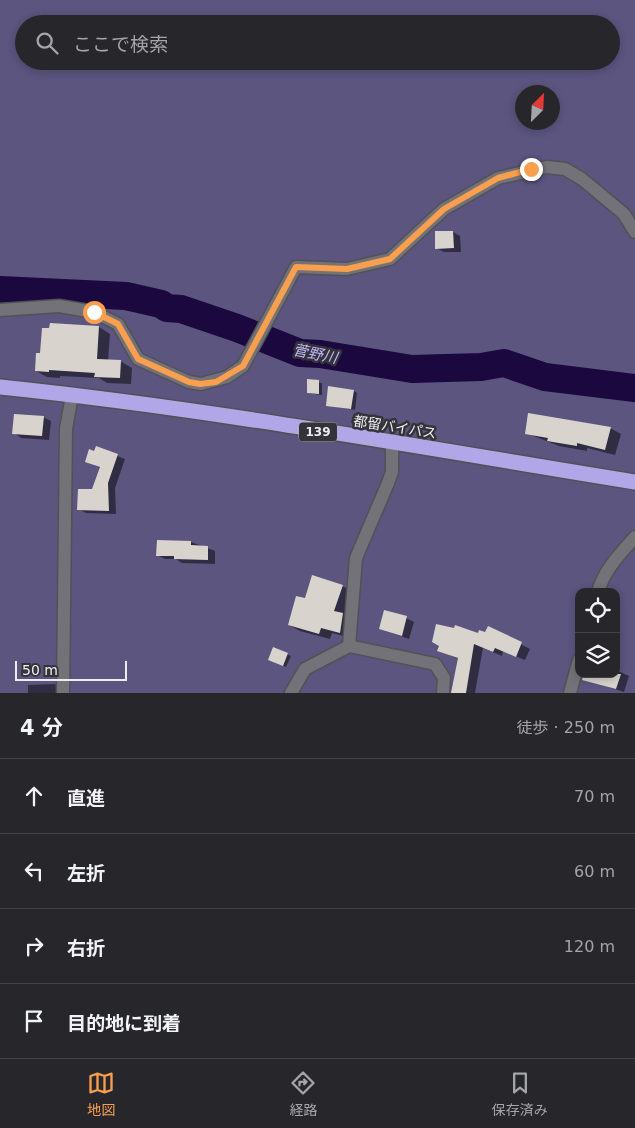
<!DOCTYPE html>
<html lang="ja">
<meta charset="utf-8">
<style>
:root{--surface:#27262b;--page:#333237;--text:#f1f3f6;--muted:#a4a5a9;--line:#434347;--accent:#fa9f4e}
body{margin:0;font-family:"DejaVu Sans","Noto Sans JP",sans-serif;background:var(--page);color:var(--text)}
.controls{position:absolute;right:15px;bottom:15px;display:grid;overflow:hidden;border-radius:10px;box-shadow:0 2px 8px #0003}
.controls button{width:45px;height:45px;display:grid;place-items:center;padding:0;border:0;border-bottom:1px solid var(--line);background:var(--surface);color:var(--text);font:25px sans-serif}
.compass{position:absolute;left:515px;top:85px;width:45px;height:45px;border-radius:50%;background:var(--surface);box-shadow:0 2px 8px #0003;rotate:24deg}
.scale{position:absolute;left:15px;bottom:12px;width:112px;box-sizing:border-box;padding-left:5px;border:2px solid #edecf0;border-top:0;font-size:14px;line-height:18px;white-space:nowrap;color:#edecf0;-webkit-text-stroke:4px #343339;paint-order:stroke}
.stop{position:absolute;width:15px;height:15px;margin:-11px;border:4px solid #fa9f4e;border-radius:50%;background:#fff}
.stop.end{background:#fa9f4e;border-color:#fff;box-shadow:0 1px 5px #0008}
.list{margin:0;padding:0;list-style:none}
h2{display:flex;justify-content:space-between;align-items:center;height:65px;margin:0;padding:0 20px;font-size:21px}
h2 small{font-size:16px;font-weight:400;color:var(--muted)}
.list li{display:grid;grid-template-columns:32px 1fr auto;gap:15px;align-items:center;box-sizing:border-box;height:75px;padding:0 20px;border-top:1px solid var(--line)}
.list b{display:block;font-size:19px;white-space:nowrap}
.list em{font-size:16px;font-style:normal;color:var(--muted)}
.icon{flex:none;width:28px;height:28px;fill:none;stroke:currentColor;stroke-width:2;stroke-linecap:round;stroke-linejoin:round}
.map{position:relative;flex:none;width:635px;height:693px;overflow:hidden}
.search{position:absolute;background:var(--surface);box-shadow:0 2px 8px #0003;left:15px;right:15px;top:15px;height:55px;display:flex;align-items:center;gap:12px;box-sizing:border-box;padding:0 18px;border-radius:28px;color:var(--muted);font-size:19px}
.sheet{height:365px;background:var(--surface)}
nav{display:flex;justify-content:space-around;align-items:center;box-sizing:border-box;height:70px;border-top:1px solid var(--line);background:var(--surface);font-size:14px;color:var(--muted)}
nav a{display:grid;justify-items:center;gap:2px}
nav .on{color:var(--accent)}
.map>svg:first-child{display:block}
.green{fill:#5b557f;fill-rule:evenodd}
.shadow{fill:#0007}
.lines{fill:none;stroke-linecap:round;stroke-linejoin:round}
.river{stroke:#1a083f;stroke-width:28}
.building{fill:#d9d3ce}
.street-casing{stroke:#525156;stroke-width:15}
.highway-casing{stroke:#525156;stroke-width:18}
.street{stroke:#737278;stroke-width:12}
.highway{stroke:#b0a6e8;stroke-width:15}
.route{stroke:#fa9f4e;stroke-width:6}
.labels{text-anchor:middle;stroke-width:5;stroke-linejoin:round;paint-order:stroke}
.shield{fill:#343339;stroke:#b6b4b9;stroke-width:1}
.shield-label{font-size:12px;font-weight:bold;fill:#edecf0}
.street-label{font-size:14px;fill:#edecf0;stroke:#343339}
.water-label{font-size:15px;font-style:italic;fill:#c2b7ff;stroke:#343339}
</style>
<div class="map">
<svg width="635" height="693" viewBox="0 0 635 693">
<rect width="100%" height="100%" fill="#343339"/>
<!-- green -->
<path class="green" d="M 0,0 L 635,0 L 635,693 L 0,693 ZM 24,24 L 611,24 L 611,61 L 24,61 ZM 522,92 L 552,92 L 552,122 L 522,122 ZM 579,592 L 616,592 L 616,674 L 579,674 Z"/>
<!-- shadow -->
<g class="shadow">
<polygon points="453,232 460,236 461,252 444,252 436,248"/>
<polygon points="99,327 110,334 108,360 120,361 132,368 131,384 107,383 99,378 60,376 60,378 47,377 36,371 51,329"/>
<polygon points="308,381 322,383 322,395 308,393"/>
<polygon points="354,391 357,393 355,410 327,405"/>
<polygon points="43,417 51,421 49,440 21,438 14,433"/>
<polygon points="610,428 621,434 615,455 587,448 587,451 559,446 526,433"/>
<polygon points="97,448 125,459 115,488 116,514 86,513 79,509 93,490 101,468 86,461"/>
<polygon points="191,542 215,551 215,564 182,563 176,559 165,559 157,555"/>
<polygon points="342,586 353,592 345,616 354,621 351,638 332,633 330,639 300,631 289,625 306,600"/>
<polygon points="406,618 414,622 409,639 380,629"/>
<polygon points="488,627 530,649 525,660 503,651 502,656 483,648 475,693 452,693 459,659 439,651 479,634 485,634"/>
<polygon points="287,654 291,656 286,667 273,661"/>
<polygon points="616,670 629,676 624,692 585,679 616,674"/>
<polygon points="55,684 61,688 61,693 28,693 28,685"/>
</g>
<g class="lines">
<!-- river -->
<polyline class="river" points="0,290 126,296 161,304 167,308 181,309 237,328 300,353 320,354 412,369 481,367 504,363 545,377 635,388"/>
</g>
<!-- building -->
<g class="building">
<polygon points="435,231 453,231 454,248 435,249"/>
<polygon points="50,323 99,326 97,359 121,360 120,378 94,377 95,373 49,370 49,372 35,371 36,353 40,353 42,328 49,328"/>
<polygon points="307,379 319,380 319,394 307,393"/>
<polygon points="328,386 354,390 351,409 326,406"/>
<polygon points="528,413 611,427 605,450 577,443 577,446 547,441 548,438 525,434"/>
<polygon points="14,414 44,416 42,436 12,434"/>
<polygon points="96,446 118,454 108,483 109,511 77,510 78,489 92,489 100,467 85,462 89,449 94,451"/>
<polygon points="157,540 191,541 191,545 208,546 208,560 174,559 174,556 156,556"/>
<polygon points="312,575 343,585 334,611 343,613 340,633 321,628 319,634 288,625 296,596 305,598"/>
<polygon points="384,610 407,616 402,636 379,629"/>
<polygon points="436,624 454,628 455,625 478,633 479,630 485,632 488,626 522,642 516,657 495,648 493,652 474,644 466,693 451,693 458,658 437,651 439,646 432,642"/>
<polygon points="273,647 288,653 283,666 268,660"/>
<polygon points="584,674 621,674 616,689 582,680"/>
</g>
<g class="lines">
<!-- street casing -->
<g class="street-casing">
<g id="street">
<polyline points="0,310 59,306 94,312 118,324 138,359 189,382 201,384 227,377 243,366 296,267 347,269 390,259 444,209 498,178 547,167 565,169 582,179 624,214 635,232"/>
<path d="M 598,592 C 604,570 620,554 635,537"/>
<polyline points="349,646 356,558 388,483 392,472 392,443"/>
<polyline points="63,693 66,429 72,395"/>
<polyline points="291,693 305,669 349,646 435,664 444,678 443,693"/>
<polyline points="570,693 579,660"/>
</g>
</g>
<!-- highway casing -->
<g class="highway-casing">
<path id="highway" d="M 0,387 C 213,409 424,448 635,482"/>
</g>
<!-- street -->
<use href="#street" class="street"/>
<!-- highway -->
<use href="#highway" class="highway"/>
</g>
<g class="lines">
<!-- route -->
<polyline class="route" points="94,312 118,324 138,359 189,382 200,384 216,382 243,366 296,267 347,269 390,259 444,209 498,178 531,169"/>
</g>
<g class="labels">
<!-- shield labels -->
<rect class="shield" x="299" y="422.5" width="38" height="19" rx="4"/>
<g class="shield-label">
<text x="318" y="436">139</text>
</g>
<!-- street labels -->
<g class="street-label">
<text transform="translate(395 427) rotate(9)" y="5">都留バイパス</text>
</g>
<!-- water labels -->
<g class="water-label">
<text transform="translate(315 354) rotate(11)" y="5">菅野川</text>
</g>
</g>
</svg>
<div class="controls">
<button><svg class="icon" aria-label="locate" viewBox="0 0 24 24"><circle cx="12" cy="12" r="6"/><path d="M12 2v4M12 18v4M2 12h4M18 12h4"/></svg></button>
<button><svg class="icon" aria-label="layers" viewBox="0 0 24 24"><path d="M12 4l9 5-9 5-9-5zM3 14l9 5 9-5"/></svg></button>
</div>
<svg class="compass" viewBox="-18 -18 36 36"><path d="M0-13l5 13h-10z" fill="#e53935"/><path d="M0 13l5-13h-10z" fill="#a4a5a9"/></svg>
<div class="scale">50 m</div>
<div class="stop" style="left:94px;top:312px"></div>
<div class="stop end" style="left:531px;top:169px"></div>
<div class="search"><svg class="icon" aria-label="search" viewBox="0 0 24 24"><circle cx="10" cy="10" r="6"/><path d="M15 15l6 6"/></svg>ここで検索</div>
</div>
<section class="sheet">
<h2>4 分<small>徒歩 · 250 m</small></h2>
<ul class="list">
<li><svg class="icon" aria-label="ahead" viewBox="0 0 24 24"><path d="M12 20V5M6 11l6-6 6 6"/></svg><div><b>直進</b></div><em>70 m</em></li>
<li><svg class="icon" aria-label="left" viewBox="0 0 24 24"><path d="M17 20v-9H6M10 6l-5 5 5 5"/></svg><div><b>左折</b></div><em>60 m</em></li>
<li><svg class="icon" aria-label="right" viewBox="0 0 24 24"><path d="M7 20v-9h11M14 6l5 5-5 5"/></svg><div><b>右折</b></div><em>120 m</em></li>
<li><svg class="icon" aria-label="arrive" viewBox="0 0 24 24"><path d="M6 21V4h12l-3 4 3 4H6"/></svg><div><b>目的地に到着</b></div></li>
</ul>
</section>
<nav>
<a class="on"><svg class="icon" aria-label="map" viewBox="0 0 24 24"><path d="M3 6l6-2 6 2 6-2v14l-6 2-6-2-6 2zM9 4v14M15 6v14"/></svg>地図</a>
<a><svg class="icon" aria-label="directions" viewBox="0 0 24 24"><path d="M12 3l9 9-9 9-9-9zM9 14v-3h6M13 9l2 2-2 2"/></svg>経路</a>
<a><svg class="icon" aria-label="saved" viewBox="0 0 24 24"><path d="M7 4h10v16l-5-4-5 4z"/></svg>保存済み</a>
</nav>
